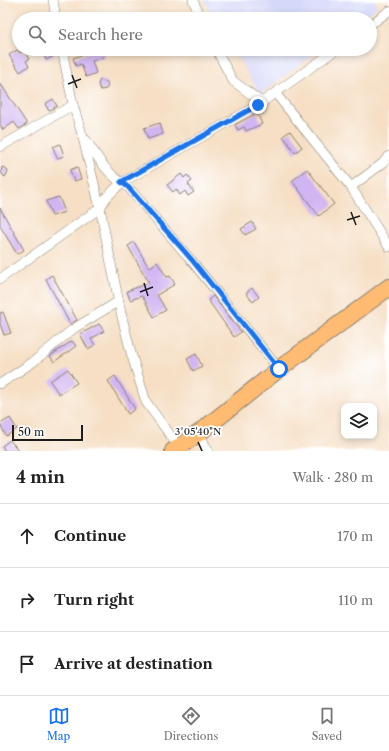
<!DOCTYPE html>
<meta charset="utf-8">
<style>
:root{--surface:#fff;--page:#f6f6f6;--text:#222;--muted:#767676;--line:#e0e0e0;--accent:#1a73e8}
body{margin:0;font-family:"Libre Caslon Text",serif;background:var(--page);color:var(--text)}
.controls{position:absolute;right:12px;bottom:12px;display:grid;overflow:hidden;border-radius:8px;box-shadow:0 2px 6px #0003}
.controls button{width:36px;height:36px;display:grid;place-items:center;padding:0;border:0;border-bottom:1px solid var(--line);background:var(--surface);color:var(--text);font:20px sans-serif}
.scale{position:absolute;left:12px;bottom:10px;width:71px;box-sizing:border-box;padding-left:4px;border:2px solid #1c1c1c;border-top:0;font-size:11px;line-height:14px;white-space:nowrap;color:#1c1c1c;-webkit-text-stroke:3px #fff;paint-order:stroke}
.stop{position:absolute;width:12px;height:12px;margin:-9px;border:3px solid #1a73e8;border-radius:50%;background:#fff}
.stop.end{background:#1a73e8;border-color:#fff;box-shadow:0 1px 4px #0008}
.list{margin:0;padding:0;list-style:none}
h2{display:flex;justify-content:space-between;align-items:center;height:52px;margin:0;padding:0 16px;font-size:17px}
h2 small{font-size:13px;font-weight:400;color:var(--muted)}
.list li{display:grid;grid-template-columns:26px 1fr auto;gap:12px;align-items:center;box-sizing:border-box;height:64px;padding:0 16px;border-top:1px solid var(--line)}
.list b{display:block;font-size:15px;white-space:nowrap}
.list em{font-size:13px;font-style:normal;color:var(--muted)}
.icon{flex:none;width:22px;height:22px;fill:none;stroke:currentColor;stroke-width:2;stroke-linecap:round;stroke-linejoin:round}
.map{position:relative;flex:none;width:389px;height:451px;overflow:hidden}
.search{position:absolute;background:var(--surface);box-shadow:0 2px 6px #0003;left:12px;right:12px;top:12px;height:44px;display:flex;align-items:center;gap:10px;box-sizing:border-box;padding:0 14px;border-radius:22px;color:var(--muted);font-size:15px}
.sheet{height:244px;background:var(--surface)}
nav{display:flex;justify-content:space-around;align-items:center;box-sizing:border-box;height:56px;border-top:1px solid var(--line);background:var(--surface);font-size:11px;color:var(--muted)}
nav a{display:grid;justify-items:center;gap:2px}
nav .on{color:var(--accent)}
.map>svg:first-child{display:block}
.built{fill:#d6d8f9}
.building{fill:#d1b5f2}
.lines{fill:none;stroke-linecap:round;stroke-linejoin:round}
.street-casing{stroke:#897e70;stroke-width:10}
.highway-casing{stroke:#897e70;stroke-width:18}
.street{stroke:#fff;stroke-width:9}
.highway{stroke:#febb71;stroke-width:16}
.route{stroke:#1a73e8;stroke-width:5}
.ticks{fill:none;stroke:#1c1c1c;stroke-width:1.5}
.ticks-label{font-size:10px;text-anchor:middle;fill:#1c1c1c;stroke:#fff;stroke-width:3.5;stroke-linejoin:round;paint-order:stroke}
</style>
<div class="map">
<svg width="389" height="451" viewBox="0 0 389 451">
<rect width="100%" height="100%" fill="#fff"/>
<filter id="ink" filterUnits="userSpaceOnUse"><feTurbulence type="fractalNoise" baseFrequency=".025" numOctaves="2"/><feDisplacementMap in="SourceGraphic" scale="8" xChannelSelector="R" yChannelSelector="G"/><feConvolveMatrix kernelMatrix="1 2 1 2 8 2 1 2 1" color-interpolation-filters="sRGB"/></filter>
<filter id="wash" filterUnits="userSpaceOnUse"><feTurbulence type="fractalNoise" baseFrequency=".012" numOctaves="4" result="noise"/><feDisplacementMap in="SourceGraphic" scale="16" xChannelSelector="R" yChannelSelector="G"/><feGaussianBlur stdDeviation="0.9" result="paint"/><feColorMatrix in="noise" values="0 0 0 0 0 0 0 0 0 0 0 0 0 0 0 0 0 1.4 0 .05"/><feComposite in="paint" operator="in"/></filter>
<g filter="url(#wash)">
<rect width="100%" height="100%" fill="#f6dfc5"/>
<!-- built -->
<g class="built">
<polygon points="204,0 374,0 378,6 361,19 215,19"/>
<polygon points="233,49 321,49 260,94"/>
</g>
<g id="blocks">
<!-- building -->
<g class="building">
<polygon points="47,49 52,49 54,56 46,60 42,51"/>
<polygon points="100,49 102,49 104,57 92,61 96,73 86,77 81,64 76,66 73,58"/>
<polygon points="17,50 20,53 24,51 29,59 26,61 29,66 20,72 9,55"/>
<polygon points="100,80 107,82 108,86 106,89 101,90 99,87 98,84"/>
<polygon points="0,83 27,124 19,129 14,122 3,130 0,125"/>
<polygon points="53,99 57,106 49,111 45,104"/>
<polygon points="257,113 262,124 246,131 244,127 238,130 235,125"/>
<polygon points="160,123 163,134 148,139 144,128"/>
<polygon points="290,131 302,147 295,153 283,136"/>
<polygon points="60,144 64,156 57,158 53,147"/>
<polygon points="2,167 7,169 8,172 5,177 1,173"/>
<polygon points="77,167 81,179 74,181 70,170"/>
<polygon points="307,169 334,204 319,216 292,181"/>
<polygon points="181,174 184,178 187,175 192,181 188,184 194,192 188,196 185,191 180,195 176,189 173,192 167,185"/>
<polygon points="59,197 65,212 52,216 46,201"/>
<polygon points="0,208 24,250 17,254 0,226"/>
<polygon points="252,222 256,229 245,235 241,229"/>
<polygon points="134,242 149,268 157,262 167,277 170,276 175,284 157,295 166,310 154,317 142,296 130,300 127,291 149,283 128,246"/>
<polygon points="52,275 77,320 70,324 46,279"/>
<polygon points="252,288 259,297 253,302 246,293"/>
<polygon points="213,296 241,332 234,337 208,300"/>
<polygon points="3,312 11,333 4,335 0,324 0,313"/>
<polygon points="99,324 104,331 91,339 95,345 88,349 80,334"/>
<polygon points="72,341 76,346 54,362 50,356"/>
<polygon points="196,354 202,366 193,371 187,359"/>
<polygon points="68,369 77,383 59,394 50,381"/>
<polygon points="115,376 135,409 128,414 108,381"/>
<polygon points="10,418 17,429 6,436 0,424"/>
<polygon points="10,440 19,451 5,451 2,446"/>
</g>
</g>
</g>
<g filter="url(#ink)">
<use href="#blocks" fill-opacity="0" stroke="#897e70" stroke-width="1"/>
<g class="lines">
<!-- street casing -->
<g class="street-casing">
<g id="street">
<polyline points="53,0 56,19"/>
<polyline points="193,0 201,19"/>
<polyline points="370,25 389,11"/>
<polyline points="62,49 73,105 82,134 100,208 121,313 131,353 146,402 179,447"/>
<polyline points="216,49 233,81 263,103"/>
<polyline points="276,94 351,187 389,247"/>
<path d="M 86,140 C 99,160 108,175 128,187 L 191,260 L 279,369"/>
<polyline points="0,147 73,105"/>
<polyline points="351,187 383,163 389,156"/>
<polyline points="0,279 100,208 106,198 121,183 258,105 337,49"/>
<polyline points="0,384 33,362 73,329 119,301"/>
<polyline points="199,433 208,451"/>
</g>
</g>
<!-- highway casing -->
<g class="highway-casing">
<polyline id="highway" points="173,451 199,433 279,369 389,287"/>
</g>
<!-- street -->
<use href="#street" class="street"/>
<!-- highway -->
<use href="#highway" class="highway"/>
</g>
</g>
<g class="lines" filter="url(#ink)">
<!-- route -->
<polyline class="route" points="258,105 121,182 128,187 192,260 279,369"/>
</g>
<!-- ticks -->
<path class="ticks" d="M 72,75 L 77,88M 68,84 L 81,79M 351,212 L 356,225M 347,220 L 360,216M 144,283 L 148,296M 140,292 L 153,287M 198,442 L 202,451"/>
<g class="ticks-label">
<text x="198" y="435">3°05'40"N</text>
</g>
</svg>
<div class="controls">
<button><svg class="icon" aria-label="layers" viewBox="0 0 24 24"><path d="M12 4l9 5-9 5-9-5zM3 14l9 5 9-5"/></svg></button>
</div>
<div class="scale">50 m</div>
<div class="stop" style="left:279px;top:369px"></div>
<div class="stop end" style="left:258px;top:105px"></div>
<div class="search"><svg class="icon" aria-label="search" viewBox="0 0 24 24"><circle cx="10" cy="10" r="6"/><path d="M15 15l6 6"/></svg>Search here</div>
</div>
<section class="sheet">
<h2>4 min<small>Walk · 280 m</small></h2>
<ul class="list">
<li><svg class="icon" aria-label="ahead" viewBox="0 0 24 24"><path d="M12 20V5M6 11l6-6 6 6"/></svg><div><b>Continue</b></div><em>170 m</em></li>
<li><svg class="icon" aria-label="right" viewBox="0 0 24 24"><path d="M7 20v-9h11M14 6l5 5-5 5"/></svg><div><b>Turn right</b></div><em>110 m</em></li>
<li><svg class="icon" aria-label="arrive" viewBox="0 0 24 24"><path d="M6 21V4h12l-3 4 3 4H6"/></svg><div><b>Arrive at destination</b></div></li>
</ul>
</section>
<nav>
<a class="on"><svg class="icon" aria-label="map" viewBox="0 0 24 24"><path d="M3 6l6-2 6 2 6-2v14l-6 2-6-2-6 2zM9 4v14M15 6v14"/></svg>Map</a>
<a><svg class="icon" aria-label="directions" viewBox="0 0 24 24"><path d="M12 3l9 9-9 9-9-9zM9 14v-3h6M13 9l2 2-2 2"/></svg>Directions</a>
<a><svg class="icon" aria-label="saved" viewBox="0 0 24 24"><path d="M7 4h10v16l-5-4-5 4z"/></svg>Saved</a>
</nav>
